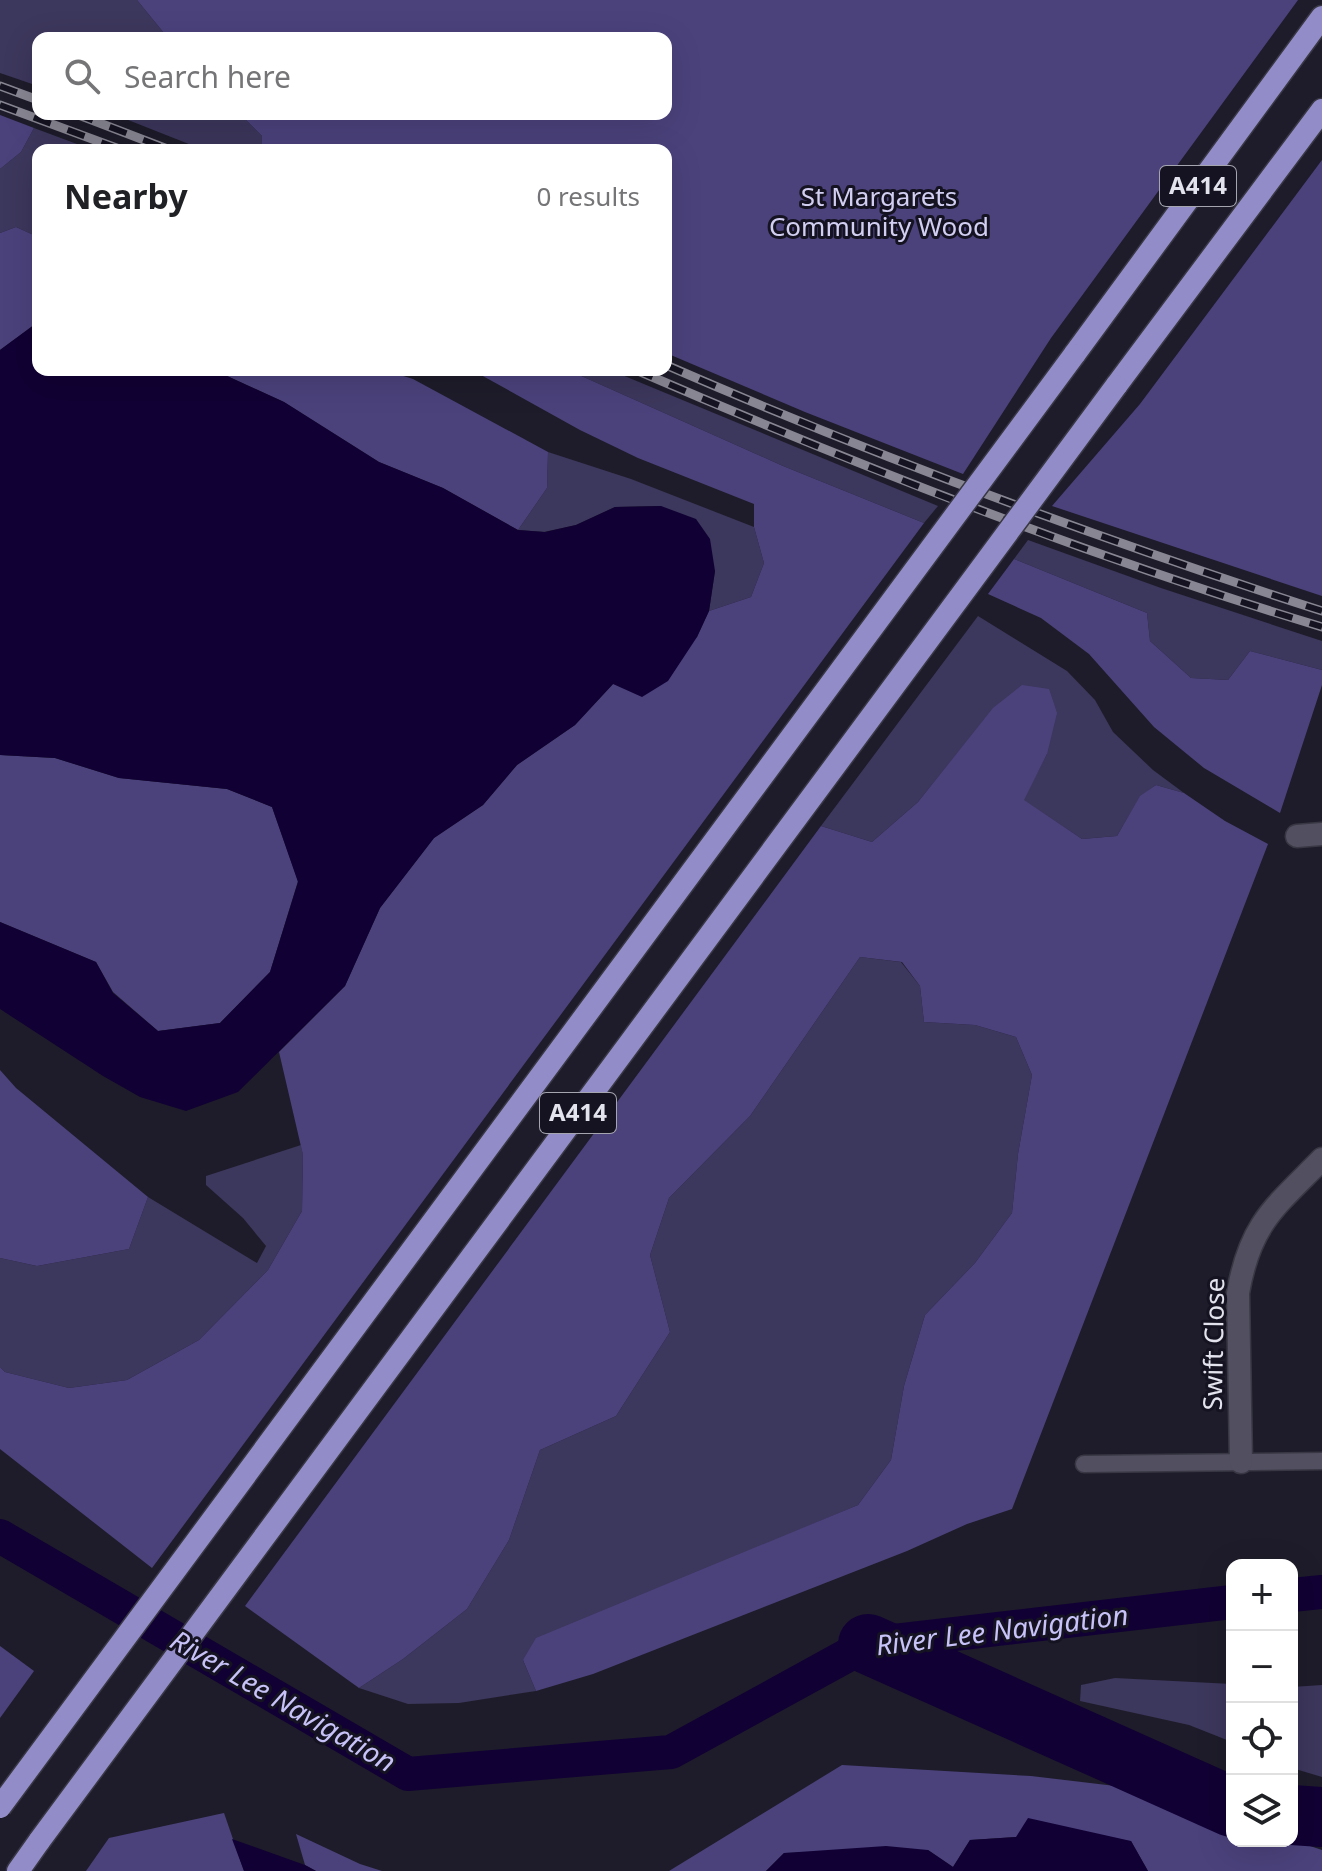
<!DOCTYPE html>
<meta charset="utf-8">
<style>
:root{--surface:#fff;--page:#f2f2f2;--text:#202124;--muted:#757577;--line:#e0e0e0}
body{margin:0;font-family:"Noto Sans",sans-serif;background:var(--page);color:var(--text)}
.controls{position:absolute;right:24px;bottom:24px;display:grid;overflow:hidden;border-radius:16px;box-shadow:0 8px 32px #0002}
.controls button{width:72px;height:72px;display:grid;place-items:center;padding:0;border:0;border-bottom:2px solid var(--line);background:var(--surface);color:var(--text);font:40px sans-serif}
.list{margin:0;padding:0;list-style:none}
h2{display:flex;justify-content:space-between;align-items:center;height:104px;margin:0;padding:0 32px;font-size:34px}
h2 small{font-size:26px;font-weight:400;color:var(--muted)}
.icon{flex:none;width:44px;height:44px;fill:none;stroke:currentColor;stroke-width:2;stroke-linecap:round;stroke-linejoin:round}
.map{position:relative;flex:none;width:1322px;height:1871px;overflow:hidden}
.search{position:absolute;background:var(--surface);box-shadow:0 8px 32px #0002;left:32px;top:32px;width:640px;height:88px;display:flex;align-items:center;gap:20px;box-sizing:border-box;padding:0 28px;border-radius:16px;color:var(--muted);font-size:30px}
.panel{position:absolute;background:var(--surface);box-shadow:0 8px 32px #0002;left:32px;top:144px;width:640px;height:232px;border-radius:16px}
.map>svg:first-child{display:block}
.green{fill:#3c375c}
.forest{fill:#4b427c}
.water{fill:#110034}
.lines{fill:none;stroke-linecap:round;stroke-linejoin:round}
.canal{stroke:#110034;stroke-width:34}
.river{stroke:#110034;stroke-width:60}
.service-casing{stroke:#383743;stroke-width:19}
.minor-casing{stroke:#383743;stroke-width:25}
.trunk-casing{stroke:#383743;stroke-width:25}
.service{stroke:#514f60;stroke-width:16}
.minor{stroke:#514f60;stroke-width:22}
.trunk{stroke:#928cc8;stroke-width:22}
.rail-casing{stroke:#878692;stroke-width:9}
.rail{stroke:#151321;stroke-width:6;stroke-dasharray:18;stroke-linecap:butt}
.trunk-bridge-casing{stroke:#383743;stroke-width:25;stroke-linecap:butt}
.trunk-bridge{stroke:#928cc8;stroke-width:22}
.labels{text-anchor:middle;stroke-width:6;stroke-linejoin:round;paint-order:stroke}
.shield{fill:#151321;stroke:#a5a5b0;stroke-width:2}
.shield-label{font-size:24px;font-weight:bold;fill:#e3e3ed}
.park-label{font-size:26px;fill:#d1cef2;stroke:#151321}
.street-label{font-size:26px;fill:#e3e3ed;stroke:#151321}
.water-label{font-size:28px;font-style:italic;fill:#c7c2f8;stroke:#151321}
</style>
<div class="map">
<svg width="1322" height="1871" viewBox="0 0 1322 1871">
<rect width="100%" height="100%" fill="#1e1c2a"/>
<!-- green -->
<g class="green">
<polygon points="0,0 137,0 168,38 38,38 38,86 0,73"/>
<polygon points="113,114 240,114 262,136 261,150 204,150"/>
<polygon points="34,128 93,150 38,150 38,237 16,227 0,233 0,169 21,152"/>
<polygon points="568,370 610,370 938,506 924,523 783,466"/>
<polygon points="548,452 631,479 754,527 764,563 751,597 709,611 715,571 661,506 615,507 576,525 544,532 518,530 547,488"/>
<polygon points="1028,540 1161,588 1322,641 1322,670 1250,651 1228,680 1191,678 1150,641 1147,613 1014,559"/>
<polygon points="978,616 1067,671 1095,700 1113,732 1153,770 1184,793 1156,785 1140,797 1117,836 1082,839 1023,800 1047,754 993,709 918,802 872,842 821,826"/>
<polygon points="860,957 901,962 920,986 924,1022 975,1025 1016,1037 1032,1075 1018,1154 1012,1213 975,1263 925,1315 904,1386 891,1460 858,1505 716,1565 523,1660 536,1691 459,1703 408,1704 359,1688 403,1659 467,1609 509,1540 540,1450 616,1416 670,1332 650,1255 669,1198 750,1116"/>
<polygon points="301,1145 303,1155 302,1211 268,1270 199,1340 127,1380 69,1388 5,1372 0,1367 0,1258 37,1266 129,1249 148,1197 257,1263 266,1246 243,1218 206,1185 206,1176"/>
<polygon points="1115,1678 1232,1684 1232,1742 1189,1725 1080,1701 1081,1685"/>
<polygon points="1322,1685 1322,1777 1292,1768 1292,1687"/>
</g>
<!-- forest -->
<g class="forest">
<polygon points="137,0 1298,0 1051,338 963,474 805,412 666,353 666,150 261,150 262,136 240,114 666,114 666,38 168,38"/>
<polygon points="0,115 34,128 21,152 0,169"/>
<polygon points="1322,160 1322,596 1052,506 1140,404"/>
<polygon points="16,227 38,237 38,322 0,350 0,233"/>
<polygon points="214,370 384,370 413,379 548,452 547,488 518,530 443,488 379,462 284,402"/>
<polygon points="472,370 568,370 783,466 924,523 152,1568 0,1449 0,1367 5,1372 69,1388 127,1380 199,1340 268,1270 302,1211 303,1155 279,1052 345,986 380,908 434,838 483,805 517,765 575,725 613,684 697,637 709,611 751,597 764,563 754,527 754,504 638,458 580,430"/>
<polygon points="1014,559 1147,613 1150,641 1191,678 1228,680 1250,651 1322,670 1322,685 1280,813 1204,768 1154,727 1089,654 1041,618 988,594"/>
<polygon points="1022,685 1049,689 1057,713 1047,754 1024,800 1082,839 1117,836 1140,796 1156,785 1184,793 1225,821 1268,844 1012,1509 967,1524 907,1551 593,1674 536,1691 523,1660 536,1638 858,1505 891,1460 904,1386 925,1315 975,1263 1012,1213 1018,1154 1032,1075 1016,1037 975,1025 924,1022 920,986 902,962 860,957 750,1116 669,1198 650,1255 670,1332 616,1416 540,1450 509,1540 467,1609 403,1659 359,1688 245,1606 821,826 872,842 918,802 993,708"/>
<polygon points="0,755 55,758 119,778 227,789 272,807 298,881 270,972 220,1023 158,1031 113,992 96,962 0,922"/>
<polygon points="0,1070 16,1088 148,1197 129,1249 37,1266 0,1258"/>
<polygon points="0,1646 34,1671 0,1718"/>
<polygon points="842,1765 1031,1776 1149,1790 1232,1819 1232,1841 1292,1840 1322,1850 1322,1871 1148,1871 1131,1841 1016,1837 970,1840 953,1867 928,1850 784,1853 766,1871 669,1871"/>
<polygon points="224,1813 244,1871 86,1871 109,1838"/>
<polygon points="296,1834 360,1864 382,1871 316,1871 305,1865"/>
</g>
<!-- water -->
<g class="water">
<polygon points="38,322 38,370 214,370 284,402 379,462 443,488 518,530 545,532 576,525 615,507 661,506 696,519 710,539 715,571 709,611 697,637 668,681 642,697 613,684 575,725 517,765 483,805 434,838 380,908 345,986 238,1092 186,1111 140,1097 103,1076 0,1009 0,922 96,962 113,993 158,1031 220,1023 270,972 298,882 272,807 227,789 119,778 55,758 0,755 0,350"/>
<polygon points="1028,1818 1131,1841 1148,1871 766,1871 784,1853 886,1846 928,1850 953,1867 970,1840 1016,1837"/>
<polygon points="232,1839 305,1865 316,1871 244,1871"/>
</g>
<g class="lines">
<!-- canal -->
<g class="canal">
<polyline points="0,1536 408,1774 671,1752 868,1644 1232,1602"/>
<polyline points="1292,1595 1322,1592"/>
</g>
<!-- river -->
<g class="river">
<polyline points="868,1644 1232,1807"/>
<polyline points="1292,1815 1322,1817"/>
</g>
<!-- service casing -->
<g class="service-casing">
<polyline id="service" points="1084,1464 1322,1461"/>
</g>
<!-- minor casing -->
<g class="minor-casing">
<g id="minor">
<polyline points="1297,836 1322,834"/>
<path d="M 1241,1462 L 1238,1293 C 1250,1223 1275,1207 1322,1159"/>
</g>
</g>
<!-- trunk casing -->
<g class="trunk-casing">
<g id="trunk">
<polyline points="1074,355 1322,17"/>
<polyline points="1116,386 1322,110"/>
<polyline points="18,1871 40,1840"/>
</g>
</g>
<!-- service -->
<use href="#service" class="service"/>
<!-- minor -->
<use href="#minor" class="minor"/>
<!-- trunk -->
<use href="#trunk" class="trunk"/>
<!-- rail casing -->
<g class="rail-casing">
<g id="rail">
<polyline points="0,86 38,100"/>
<polyline points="0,105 122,150"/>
<polyline points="76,114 170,150"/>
<path d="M 666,365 C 880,458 1100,539 1322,611"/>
<path d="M 636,370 C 860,467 1088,556 1322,627"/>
</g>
</g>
<!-- rail -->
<use href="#rail" class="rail"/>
<!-- trunk-bridge casing -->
<g class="trunk-bridge-casing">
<g id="trunk-bridge">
<polyline points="0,1807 1074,355"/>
<polyline points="40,1840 1116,386"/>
</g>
</g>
<!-- trunk-bridge -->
<use href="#trunk-bridge" class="trunk-bridge"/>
</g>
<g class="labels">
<!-- shield labels -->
<g class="shield">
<rect x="1160" y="166" width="76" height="40" rx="6"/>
<rect x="540" y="1093" width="76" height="40" rx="6"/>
</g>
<g class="shield-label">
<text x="1198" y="194">A414</text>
<text x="578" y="1121">A414</text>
</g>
<!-- park labels -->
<g class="park-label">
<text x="879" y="206">St Margarets<tspan x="879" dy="30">Community Wood</tspan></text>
</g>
<!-- street labels -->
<g class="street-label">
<text transform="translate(1214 1344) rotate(-89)" y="9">Swift Close</text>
</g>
<!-- water labels -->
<g class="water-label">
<text transform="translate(1002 1630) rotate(-7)" y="10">River Lee Navigation</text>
<text transform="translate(283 1701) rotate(30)" y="10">River Lee Navigation</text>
</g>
</g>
</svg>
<div class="controls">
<button>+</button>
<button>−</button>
<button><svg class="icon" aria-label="locate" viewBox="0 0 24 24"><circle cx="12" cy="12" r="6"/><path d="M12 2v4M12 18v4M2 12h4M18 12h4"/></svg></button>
<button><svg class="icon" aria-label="layers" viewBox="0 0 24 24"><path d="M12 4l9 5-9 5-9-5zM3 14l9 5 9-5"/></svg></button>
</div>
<div class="search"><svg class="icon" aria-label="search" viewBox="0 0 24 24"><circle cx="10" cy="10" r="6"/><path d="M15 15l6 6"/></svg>Search here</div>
<section class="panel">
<h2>Nearby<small>0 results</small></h2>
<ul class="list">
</ul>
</section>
</div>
